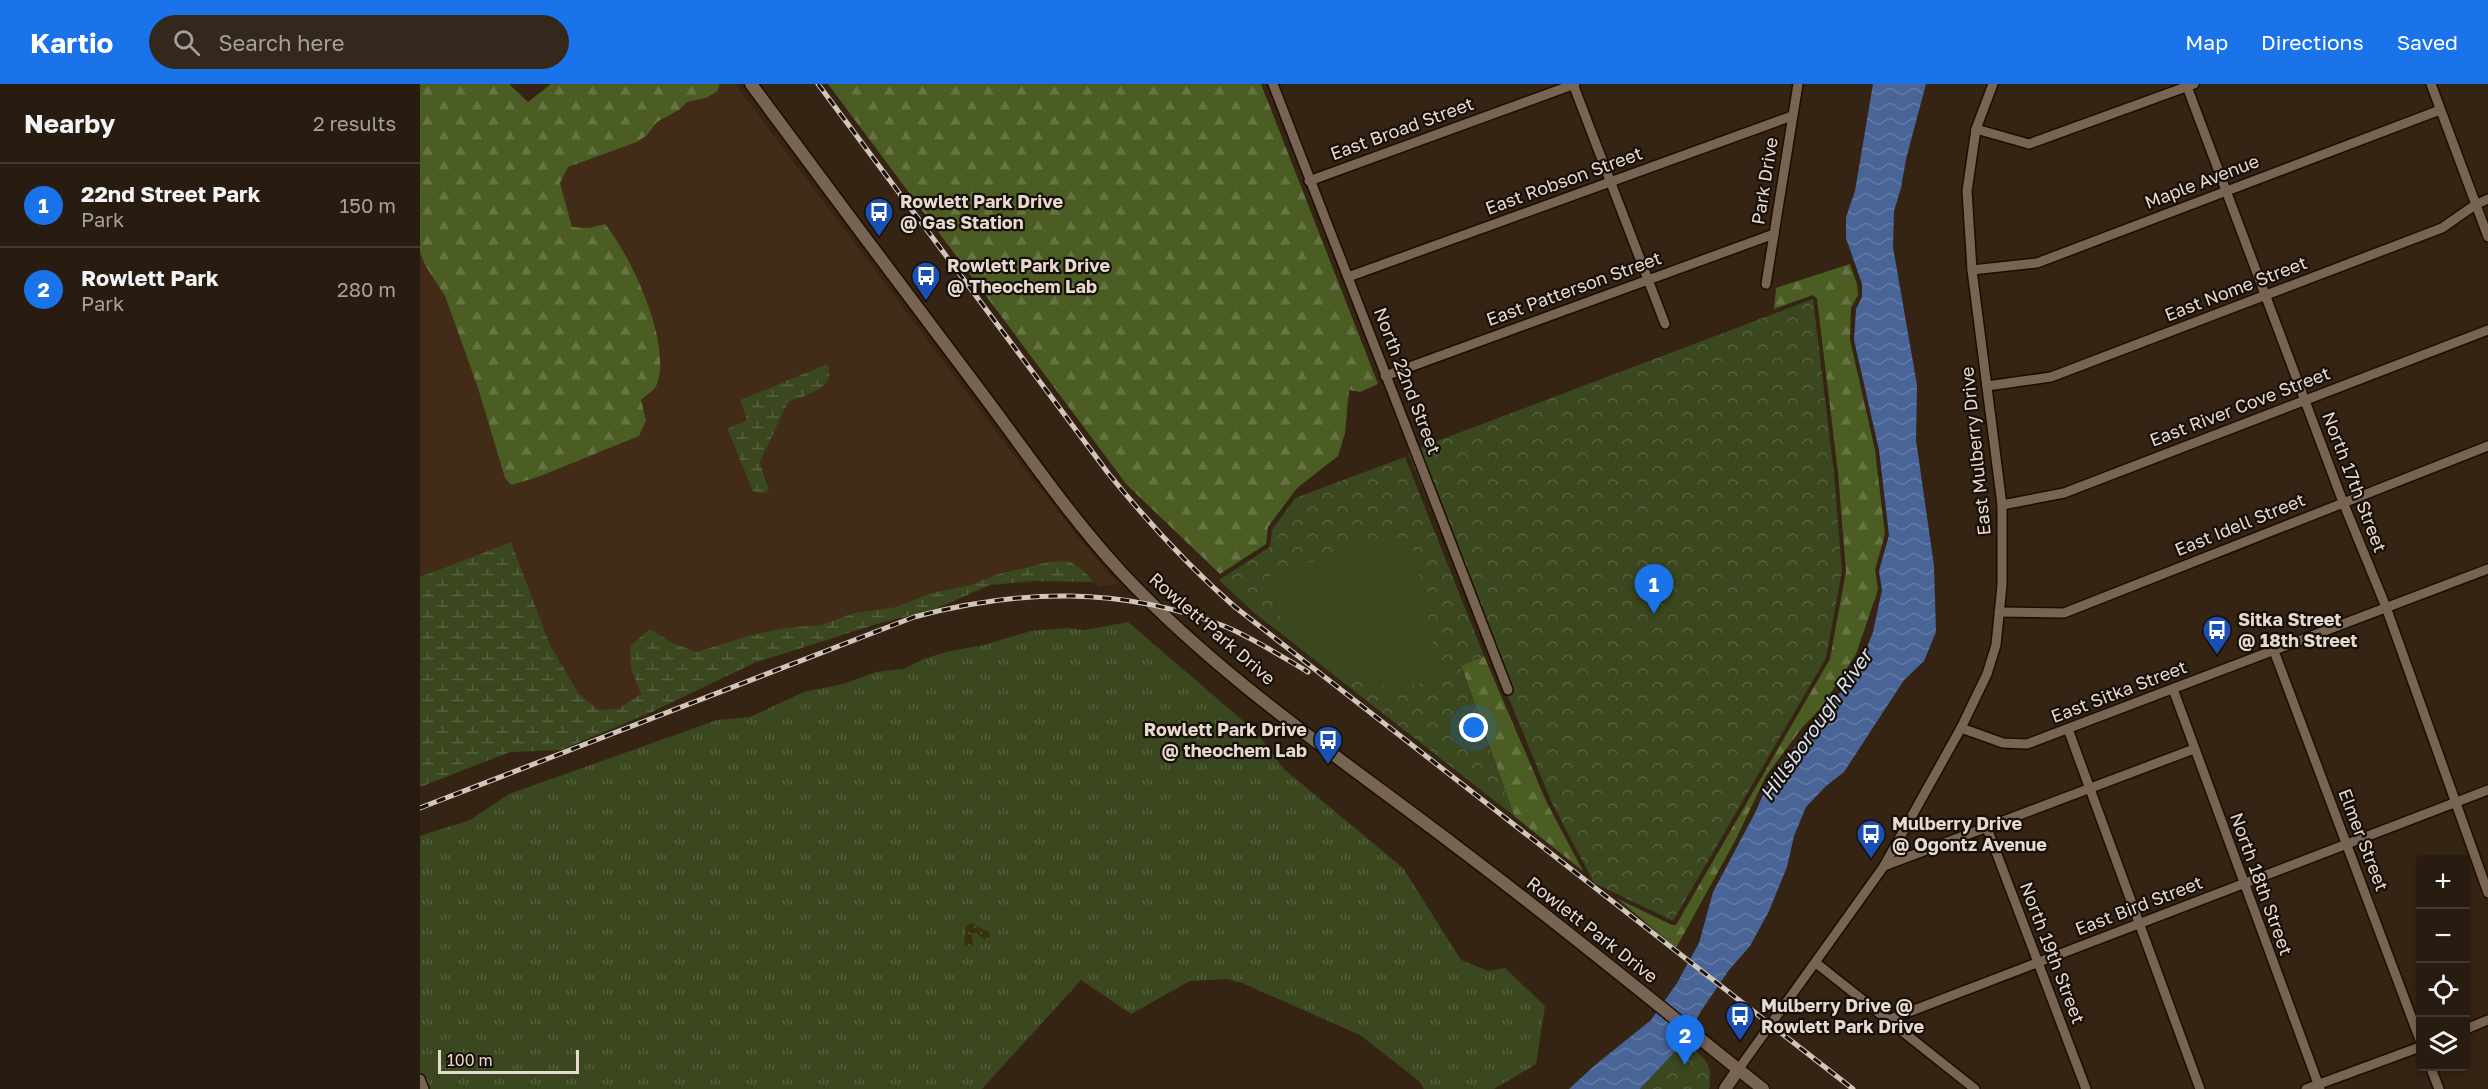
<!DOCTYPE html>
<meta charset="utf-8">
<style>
:root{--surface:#281b0f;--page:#34281d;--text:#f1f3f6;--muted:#a5a19e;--line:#44392f;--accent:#1a73e8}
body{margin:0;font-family:"Golos Text",sans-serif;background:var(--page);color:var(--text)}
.controls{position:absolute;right:18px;bottom:18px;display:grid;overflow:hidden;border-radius:6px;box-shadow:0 3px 9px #0003}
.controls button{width:54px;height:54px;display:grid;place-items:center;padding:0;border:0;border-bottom:2px solid var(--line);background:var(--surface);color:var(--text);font:30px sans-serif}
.scale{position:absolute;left:18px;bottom:15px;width:141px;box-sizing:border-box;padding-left:6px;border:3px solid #e6dad0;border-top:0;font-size:16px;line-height:21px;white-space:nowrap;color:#e6dad0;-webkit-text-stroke:4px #170f08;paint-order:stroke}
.you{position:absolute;left:1054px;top:644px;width:21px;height:21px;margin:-15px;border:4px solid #fff;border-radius:50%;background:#1a73e8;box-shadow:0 0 0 9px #1a73e833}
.badge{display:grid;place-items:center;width:39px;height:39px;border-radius:50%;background:var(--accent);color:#fff;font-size:20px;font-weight:700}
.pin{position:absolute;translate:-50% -50px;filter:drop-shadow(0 2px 3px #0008)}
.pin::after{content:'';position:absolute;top:32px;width:21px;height:18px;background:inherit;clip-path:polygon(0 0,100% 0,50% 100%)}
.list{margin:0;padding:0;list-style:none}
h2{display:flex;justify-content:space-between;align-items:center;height:78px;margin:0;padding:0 24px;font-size:26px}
h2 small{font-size:20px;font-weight:400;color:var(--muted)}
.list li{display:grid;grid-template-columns:39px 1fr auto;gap:18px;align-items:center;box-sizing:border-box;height:84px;padding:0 24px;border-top:2px solid var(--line)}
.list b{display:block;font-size:22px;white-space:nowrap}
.list p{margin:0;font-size:20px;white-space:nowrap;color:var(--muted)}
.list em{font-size:20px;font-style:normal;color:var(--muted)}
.icon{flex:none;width:33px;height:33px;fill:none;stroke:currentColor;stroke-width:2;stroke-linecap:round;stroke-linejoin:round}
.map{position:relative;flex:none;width:2068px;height:1005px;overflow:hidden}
header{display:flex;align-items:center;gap:36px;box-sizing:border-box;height:84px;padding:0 30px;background:var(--accent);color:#fff}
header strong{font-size:28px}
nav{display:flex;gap:33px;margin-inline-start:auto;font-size:21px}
.search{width:420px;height:54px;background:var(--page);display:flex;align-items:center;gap:15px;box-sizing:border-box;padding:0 21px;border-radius:33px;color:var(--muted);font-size:22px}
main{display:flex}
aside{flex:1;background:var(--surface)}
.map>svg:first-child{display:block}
.built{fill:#432c17;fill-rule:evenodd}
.grass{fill:url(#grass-tufts)}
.forest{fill:url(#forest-firs)}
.wetland{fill:url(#wetland-marsh)}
.sand{fill:url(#sand-dots)}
.park{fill:url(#park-crowns)}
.pitch{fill:#3a471f}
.water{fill:url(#water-waves)}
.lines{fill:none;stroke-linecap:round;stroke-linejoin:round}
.minor-casing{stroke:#1c0d01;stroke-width:12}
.tertiary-casing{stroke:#1c0d01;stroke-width:15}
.minor{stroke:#786452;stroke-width:9}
.tertiary{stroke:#786452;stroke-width:12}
.rail-casing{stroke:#d2c6bb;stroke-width:5}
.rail{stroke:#170f08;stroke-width:3;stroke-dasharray:9;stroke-linecap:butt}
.labels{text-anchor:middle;stroke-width:4.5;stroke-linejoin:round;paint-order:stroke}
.street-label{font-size:18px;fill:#e6dad0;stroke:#170f08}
.poi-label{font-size:18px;font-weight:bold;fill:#e6dad0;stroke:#170f08;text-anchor:start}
.water-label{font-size:20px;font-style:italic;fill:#dbe4f3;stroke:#170f08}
</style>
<header>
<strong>Kartio</strong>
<div class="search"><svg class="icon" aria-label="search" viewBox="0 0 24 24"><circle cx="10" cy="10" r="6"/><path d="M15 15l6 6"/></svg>Search here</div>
<nav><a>Map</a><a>Directions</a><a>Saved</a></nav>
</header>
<main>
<aside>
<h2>Nearby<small>2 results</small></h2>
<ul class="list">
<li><span class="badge">1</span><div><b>22nd Street Park</b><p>Park</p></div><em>150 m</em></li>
<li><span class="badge">2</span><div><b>Rowlett Park</b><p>Park</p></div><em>280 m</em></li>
</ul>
</aside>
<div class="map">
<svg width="2068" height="1005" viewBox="0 0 2068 1005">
<defs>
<pattern id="grass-tufts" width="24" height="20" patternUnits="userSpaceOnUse" patternTransform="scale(1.5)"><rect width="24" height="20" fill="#3a471f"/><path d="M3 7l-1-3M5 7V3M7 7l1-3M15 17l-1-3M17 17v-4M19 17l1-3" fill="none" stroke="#56613e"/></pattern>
<pattern id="forest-firs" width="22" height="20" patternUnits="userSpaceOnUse" patternTransform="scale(1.5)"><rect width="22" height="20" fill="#4b5d23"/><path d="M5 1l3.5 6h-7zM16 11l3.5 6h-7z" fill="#657442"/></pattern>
<pattern id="wetland-marsh" width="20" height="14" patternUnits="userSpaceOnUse" patternTransform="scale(1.5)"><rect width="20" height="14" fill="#3a471f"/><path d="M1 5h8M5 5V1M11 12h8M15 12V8" fill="none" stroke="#56613e"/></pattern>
<pattern id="sand-dots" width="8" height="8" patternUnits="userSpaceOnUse" patternTransform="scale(1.5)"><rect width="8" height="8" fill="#382f0f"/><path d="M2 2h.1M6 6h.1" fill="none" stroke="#554d31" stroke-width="1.8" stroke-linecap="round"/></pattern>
<pattern id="park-crowns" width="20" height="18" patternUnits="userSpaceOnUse" patternTransform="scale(1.5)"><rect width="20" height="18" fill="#3a471f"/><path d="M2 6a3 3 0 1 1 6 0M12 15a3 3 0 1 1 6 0" fill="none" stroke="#56613e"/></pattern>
<pattern id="water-waves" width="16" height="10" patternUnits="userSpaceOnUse" patternTransform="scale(1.5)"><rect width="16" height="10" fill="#496597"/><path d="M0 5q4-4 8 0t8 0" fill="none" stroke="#637aa4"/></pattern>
</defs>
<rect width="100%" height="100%" fill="#352414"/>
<!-- built -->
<path class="built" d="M 299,0 L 315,0 L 587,362 L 658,453 L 698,500 L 679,503 L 665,487 L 629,478 L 578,490 L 550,501 L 511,509 L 476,523 L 434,529 L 401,541 L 364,544 L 331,551 L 277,569 L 252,559 L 229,545 L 211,585 L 221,610 L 198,626 L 177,626 L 159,610 L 130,561 L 91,458 L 0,493 L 0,168 L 5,181 L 25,212 L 58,304 L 85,394 L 91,401 L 152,379 L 188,363 L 226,336 L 221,316 L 241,272 L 224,209 L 194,152 L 185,140 L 170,144 L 152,143 L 140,99 L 148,83 L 217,58 L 228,50 L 237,38 L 259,26 L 267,18 L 286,14 L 298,7 ZM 407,280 L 406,300 L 387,312 L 368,318 L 340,378 L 349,401 L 319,374 L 310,353 L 307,345 L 328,336 L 320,316 Z"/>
<!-- grass -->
<polygon class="grass" points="708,538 836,648 864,685 983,784 1041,876 1068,887 1085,884 1125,922 1116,980 1074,1005 1004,1005 999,997 940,951 822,899 807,895 770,897 711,930 661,896 562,1005 0,1005 0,752 50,736 89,710 297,636 330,633 384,608 423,600 456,588 484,585 503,575 530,567 564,561 611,547 647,544 665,546"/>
<!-- forest -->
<g class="forest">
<path d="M 0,0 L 89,0 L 108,18 L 131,0 L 299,0 L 298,7 L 286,14 L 267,18 L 259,26 L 237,38 L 227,51 L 217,58 L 148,83 L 140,99 L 152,143 L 169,144 L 185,140 C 211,172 252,259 237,300 C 235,306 226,311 221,316 L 226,336 L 219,352 L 118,393 L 91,401 L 85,394 L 58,304 L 25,212 L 5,181 L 0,168 Z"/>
<polygon points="408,0 841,0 958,300 940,308 929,306 925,349 918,372 877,404 848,443 846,460 800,490 707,401"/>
<polygon points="1430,180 1437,200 1438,211 1431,224 1430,256 1455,366 1465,450 1455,486 1458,505 1456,512 1436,570 1401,624 1381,645 1346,692 1315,757 1256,864 1198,815 1252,841 1256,841 1410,575 1426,487 1418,389 1397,215 1393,211 1354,225 1356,204"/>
<polygon points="1064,572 1127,719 1163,787 1094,732 1041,581"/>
</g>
<!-- wetland -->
<g class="wetland">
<path d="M 407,280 C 419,304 384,312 368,318 L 340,378 L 349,406 L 344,410 L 333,407 L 307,345 L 327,336 L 320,316 Z"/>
<polygon points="91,458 130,561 159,610 178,626 198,625 221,610 211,585 210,562 230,545 252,559 277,568 331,551 364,544 401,541 434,529 476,523 511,509 550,501 578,490 629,478 649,477 664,487 674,498 614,497 570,501 515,525 457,540 334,579 234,627 141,666 90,668 0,703 0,493"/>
</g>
<!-- sand -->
<polygon class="sand" points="551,839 570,849 569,855 565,856 556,849 551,849 553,860 548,863 544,861 546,842"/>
<!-- park -->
<g class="park">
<polygon points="1393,215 1414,389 1422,487 1406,574 1253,837 1174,799 1131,717 988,368"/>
<polygon points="985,373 1064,572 1041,582 1094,732 832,527 799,496 850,463 852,446 875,414"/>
<path d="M 1264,958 C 1284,974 1294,978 1289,1005 L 1220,1005 Z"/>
</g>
<!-- pitch -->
<path class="pitch" d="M 980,455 L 993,465 L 1004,511 L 1019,594 C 1009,596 998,601 988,602 C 946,606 897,586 872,552 C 859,535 853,514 846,493 L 939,462 Z"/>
<!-- water -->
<polygon class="water" points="1453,0 1506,0 1486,75 1481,104 1474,127 1473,163 1497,301 1496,356 1514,482 1516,548 1504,577 1484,596 1424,688 1406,702 1386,723 1374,752 1367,783 1349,827 1330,862 1309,886 1281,927 1264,958 1220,1005 1149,1005 1174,982 1231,936 1257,899 1279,859 1293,808 1335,729 1350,695 1385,649 1427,601 1445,569 1453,548 1462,506 1459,487 1469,451 1459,366 1434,256 1436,225 1442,213 1442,200 1426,154 1426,133 1435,107"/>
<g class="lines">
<!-- minor casing -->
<g class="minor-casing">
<g id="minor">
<polyline points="853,0 1088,606"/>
<polyline points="1153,0 1245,240"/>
<polyline points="1766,0 1923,418 1966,523 2068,809"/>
<polyline points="2011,0 2068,153"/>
<polyline points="1556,45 1609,60 1774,0"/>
<polyline points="889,97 1155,0"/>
<polyline points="1552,186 1617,179 2020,26"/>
<polyline points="928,193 1372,32"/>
<polyline points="1346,200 1378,0"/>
<polyline points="965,292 1354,150"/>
<polyline points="1567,302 1631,293 2022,144 2055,121 2068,115"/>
<polyline points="1582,421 1644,409 2068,246"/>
<polyline points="1579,528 1644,529 2068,362"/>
<polyline points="1854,567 2000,956"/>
<polyline points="1753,605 1900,1005"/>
<polyline points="1541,644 1583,659 1607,660 2068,485"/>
<polyline points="1648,645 1780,1005"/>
<polyline points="1567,744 1666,1005"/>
<polyline points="1464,782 1774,665"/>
<polyline points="1396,879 1468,936 2068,706"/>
<polyline points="1468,936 1555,1005"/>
<polyline points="2046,945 2068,936"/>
<polyline points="2010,982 2019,1005"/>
<polyline points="1318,986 1464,782 1541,644 1567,590 1576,561 1582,501 1582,421 1552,186 1547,107 1556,45 1573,0"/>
<polyline points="0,995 4,1005"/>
<polyline points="1886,1005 2000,963"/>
</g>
</g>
<!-- tertiary casing -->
<g class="tertiary-casing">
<g id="tertiary">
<path d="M 331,0 C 408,104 486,209 564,312 C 609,372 651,434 702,489 C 800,594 923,676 1037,763 C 1141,841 1241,924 1343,1005"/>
<polyline points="1305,1005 1318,986"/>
</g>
</g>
<!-- minor -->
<use href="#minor" class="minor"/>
<!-- tertiary -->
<use href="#tertiary" class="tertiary"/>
<!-- rail casing -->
<g class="rail-casing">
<g id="rail">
<path d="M 398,0 L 688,389 C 727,437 768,482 815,523 L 1433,1005"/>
<path d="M 0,724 L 494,533 C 600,505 700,502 804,542 C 833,554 861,572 888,588"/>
</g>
</g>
<!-- rail -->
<use href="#rail" class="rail"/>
</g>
<!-- icons -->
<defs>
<g id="bus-pin" transform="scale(1.5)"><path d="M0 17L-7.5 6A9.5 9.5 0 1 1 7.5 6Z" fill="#1a4fb4" stroke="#170f08"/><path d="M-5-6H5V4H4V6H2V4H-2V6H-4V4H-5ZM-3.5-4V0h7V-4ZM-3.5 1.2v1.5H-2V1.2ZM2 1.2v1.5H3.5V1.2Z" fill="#fff"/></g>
</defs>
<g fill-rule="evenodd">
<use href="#bus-pin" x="459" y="128"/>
<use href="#bus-pin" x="506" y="192"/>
<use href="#bus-pin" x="1797" y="546"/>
<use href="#bus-pin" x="908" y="656"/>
<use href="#bus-pin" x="1451" y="750"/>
<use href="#bus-pin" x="1320" y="932"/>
</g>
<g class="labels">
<!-- street labels -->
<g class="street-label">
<text transform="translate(982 45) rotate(-20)" y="6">East Broad Street</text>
<text transform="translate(1144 97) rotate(-20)" y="6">East Robson Street</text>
<text transform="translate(1345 97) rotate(-81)" y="6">Park Drive</text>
<text transform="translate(1782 98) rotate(-21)" y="6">Maple Avenue</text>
<text transform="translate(1154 205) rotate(-20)" y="6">East Patterson Street</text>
<text transform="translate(1816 205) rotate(-21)" y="6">East Nome Street</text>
<text transform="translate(987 297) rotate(69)" y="6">North 22nd Street</text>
<text transform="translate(1820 323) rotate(-21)" y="6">East River Cove Street</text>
<text transform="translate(1556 367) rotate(-96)" y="6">East Mulberry Drive</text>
<text transform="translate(1934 398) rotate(69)" y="6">North 17th Street</text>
<text transform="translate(1820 441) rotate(-22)" y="6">East Idell Street</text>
<text transform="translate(792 545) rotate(41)" y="6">Rowlett Park Drive</text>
<text transform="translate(1699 608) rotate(-21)" y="6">East Sitka Street</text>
<text transform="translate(1943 756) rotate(69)" y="6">Elmer Street</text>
<text transform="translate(1841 800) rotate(70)" y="6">North 18th Street</text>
<text transform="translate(1719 822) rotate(-21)" y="6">East Bird Street</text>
<text transform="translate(1172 846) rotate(38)" y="6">Rowlett Park Drive</text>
<text transform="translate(1632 869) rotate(69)" y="6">North 19th Street</text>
</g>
<!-- poi labels -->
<g class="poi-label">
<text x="480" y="124">Rowlett Park Drive<tspan x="480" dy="21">@ Gas Station</tspan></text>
<text x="527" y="188">Rowlett Park Drive<tspan x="527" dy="21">@ Theochem Lab</tspan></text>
<text x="1818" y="542">Sitka Street<tspan x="1818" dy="21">@ 18th Street</tspan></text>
<text x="887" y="652" text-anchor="end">Rowlett Park Drive<tspan x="887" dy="21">@ theochem Lab</tspan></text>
<text x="1472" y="746">Mulberry Drive<tspan x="1472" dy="21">@ Ogontz Avenue</tspan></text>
<text x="1341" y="928">Mulberry Drive @<tspan x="1341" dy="21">Rowlett Park Drive</tspan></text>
</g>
<!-- water labels -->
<g class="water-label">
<text transform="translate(1396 641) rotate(-55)" y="7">Hillsborough River</text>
</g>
</g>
</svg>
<div class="controls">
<button>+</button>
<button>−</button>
<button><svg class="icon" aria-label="locate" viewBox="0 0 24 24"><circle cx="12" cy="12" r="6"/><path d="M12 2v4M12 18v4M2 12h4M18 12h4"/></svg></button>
<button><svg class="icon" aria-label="layers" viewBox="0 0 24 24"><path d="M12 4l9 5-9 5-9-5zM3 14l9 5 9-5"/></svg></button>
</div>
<div class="scale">100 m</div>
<div class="you"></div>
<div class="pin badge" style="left:1234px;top:530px">1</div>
<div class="pin badge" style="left:1265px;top:981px">2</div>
</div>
</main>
